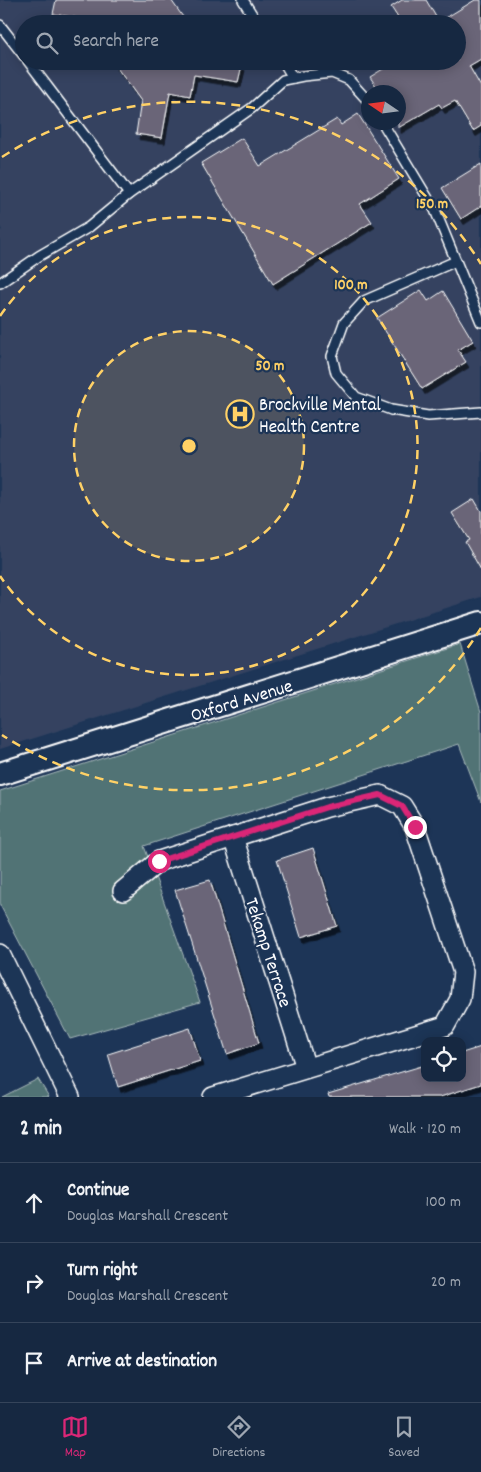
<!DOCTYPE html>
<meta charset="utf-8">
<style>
:root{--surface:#162841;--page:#23344c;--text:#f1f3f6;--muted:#9ea6b1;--line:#35445a;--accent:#db2777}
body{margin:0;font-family:Dekko,sans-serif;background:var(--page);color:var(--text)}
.controls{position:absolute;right:15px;bottom:15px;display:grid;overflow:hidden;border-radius:10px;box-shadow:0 2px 12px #0003}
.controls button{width:45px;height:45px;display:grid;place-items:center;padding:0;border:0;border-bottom:1px solid var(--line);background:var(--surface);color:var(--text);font:25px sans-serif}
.compass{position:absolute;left:361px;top:85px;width:45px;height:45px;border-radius:50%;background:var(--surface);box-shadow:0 2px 12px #0003;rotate:283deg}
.stop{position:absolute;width:15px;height:15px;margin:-11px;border:4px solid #db2777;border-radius:50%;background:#fff}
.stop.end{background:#db2777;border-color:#fff;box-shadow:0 1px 5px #0008}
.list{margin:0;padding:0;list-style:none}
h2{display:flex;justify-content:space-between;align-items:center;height:65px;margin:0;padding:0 20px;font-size:21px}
h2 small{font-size:16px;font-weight:400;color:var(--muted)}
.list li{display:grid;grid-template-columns:32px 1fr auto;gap:15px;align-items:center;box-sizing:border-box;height:80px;padding:0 20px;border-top:1px solid var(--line)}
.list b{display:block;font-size:19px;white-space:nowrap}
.list p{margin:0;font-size:16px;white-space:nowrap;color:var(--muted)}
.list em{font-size:16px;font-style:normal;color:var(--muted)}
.icon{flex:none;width:28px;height:28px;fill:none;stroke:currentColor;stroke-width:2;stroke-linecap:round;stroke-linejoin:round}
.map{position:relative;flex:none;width:481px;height:1097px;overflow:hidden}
.search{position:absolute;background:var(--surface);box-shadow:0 2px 12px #0003;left:15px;right:15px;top:15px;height:55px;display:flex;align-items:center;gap:12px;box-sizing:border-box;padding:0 18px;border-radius:28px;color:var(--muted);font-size:19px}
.sheet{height:305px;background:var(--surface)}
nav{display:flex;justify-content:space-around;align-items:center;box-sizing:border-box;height:70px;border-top:1px solid var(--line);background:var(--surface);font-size:14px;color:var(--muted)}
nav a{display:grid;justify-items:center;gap:2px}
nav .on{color:var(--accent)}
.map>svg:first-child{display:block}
.built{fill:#344361;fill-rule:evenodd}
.green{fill:#517374;stroke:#a8b9ba}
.building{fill:#6a6578;stroke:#fff;filter:url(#shadow)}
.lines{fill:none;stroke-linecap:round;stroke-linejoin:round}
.service-casing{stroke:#fff;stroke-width:12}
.minor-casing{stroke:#fff;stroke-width:22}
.tertiary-casing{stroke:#fff;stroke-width:26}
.service{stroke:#1d3557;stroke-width:9}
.minor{stroke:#1d3557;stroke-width:19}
.tertiary{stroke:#1d3557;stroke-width:22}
.route{stroke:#db2777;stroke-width:6}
.ring{fill:none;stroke:#ffd166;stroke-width:2.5;stroke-dasharray:9 6}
.labels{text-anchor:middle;stroke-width:4.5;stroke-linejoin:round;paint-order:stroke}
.poi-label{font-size:19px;fill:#fff;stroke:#1d3557;text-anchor:start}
.street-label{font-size:19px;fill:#fff;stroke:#1d3557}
.centre{fill:#ffd166;stroke:#1d3557;stroke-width:2.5}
.ring-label{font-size:15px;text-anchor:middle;font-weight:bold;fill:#ffd166;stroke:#1d3557;stroke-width:4.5;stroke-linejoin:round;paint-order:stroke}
</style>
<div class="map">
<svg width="481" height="1097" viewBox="0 0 481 1097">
<defs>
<filter id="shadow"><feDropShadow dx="3" dy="5.5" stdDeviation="0" flood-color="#0009"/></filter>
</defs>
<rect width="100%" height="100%" fill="#1d3557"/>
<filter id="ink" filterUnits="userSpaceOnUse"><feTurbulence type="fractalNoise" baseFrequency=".02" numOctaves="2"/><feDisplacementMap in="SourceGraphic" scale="10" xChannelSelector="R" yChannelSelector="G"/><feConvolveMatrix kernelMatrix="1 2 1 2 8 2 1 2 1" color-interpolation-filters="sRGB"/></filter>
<g filter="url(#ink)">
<!-- built -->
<path class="built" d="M 0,0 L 481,0 L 481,597 L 0,749 L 0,231 L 2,230 L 0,227 ZM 24,24 L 457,24 L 457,61 L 24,61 ZM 368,92 L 398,92 L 398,122 L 368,122 Z"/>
<!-- green -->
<g class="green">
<polygon points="460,644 481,712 481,802 459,744 144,846 200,1002 70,1039 0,905 0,791"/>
<polygon points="38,1079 49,1097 2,1097"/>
</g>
<!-- building -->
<g class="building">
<polygon points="56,0 171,0 188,24 101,24 99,21 53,14"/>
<polygon points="402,0 426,0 439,22 475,0 481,0 481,59 469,66 481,87 481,126 473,131 455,101 442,108 439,104 398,128 398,92 380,92 370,77 396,61 457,61 457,24 402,24 391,7"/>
<polygon points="112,61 238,61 237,64 242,65 238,82 194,75 190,96 170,92 162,138 136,134 141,101"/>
<polygon points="358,114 399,179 360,204 372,222 273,284 201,163 242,138 260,166 337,119 341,125"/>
<polygon points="481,164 481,206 461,219 442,188"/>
<polygon points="421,290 428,301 443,291 473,341 458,350 466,362 422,389 377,318"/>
<polygon points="474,499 481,511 481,570 465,542 469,540 452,513"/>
<polygon points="313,848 337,926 301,937 277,860"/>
<polygon points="210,880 259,1043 227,1054 175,890"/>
<polygon points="190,1028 200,1061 118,1087 108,1054"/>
<polygon points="481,1047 481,1084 440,1097 329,1097 328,1094 425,1065 425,1078 462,1078 462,1053"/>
</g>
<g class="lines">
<!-- service casing -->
<g class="service-casing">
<g id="service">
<polyline points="243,0 258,24"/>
<polyline points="0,25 24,56"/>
<polyline points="28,61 129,194"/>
<polyline points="283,61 293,78"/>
<polyline points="382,122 435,210 481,322"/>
<polyline points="456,261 364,301 344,323 332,356 336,373 356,397 391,410 428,416 481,412"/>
<polyline points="0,283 39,256 89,227 129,194 252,108 283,80 303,76 332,73 349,80 368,101"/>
</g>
</g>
<!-- minor casing -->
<g class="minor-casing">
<g id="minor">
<polyline points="233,837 306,1068"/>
<polyline points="123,891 159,861 327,807 380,795 402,806 415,827 463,972 460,999 445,1026 213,1097"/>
<polyline points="0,954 70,1097"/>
</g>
</g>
<!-- tertiary casing -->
<g class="tertiary-casing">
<polyline id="tertiary" points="0,774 481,623"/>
</g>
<!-- service -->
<use href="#service" class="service"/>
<!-- minor -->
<use href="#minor" class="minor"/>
<!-- tertiary -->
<use href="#tertiary" class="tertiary"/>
</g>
</g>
<g class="lines" filter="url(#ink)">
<!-- route -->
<polyline class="route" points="159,861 327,807 380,795 402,806 415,827"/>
</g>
<!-- distance rings -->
<circle cx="189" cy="446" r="115" fill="#ffd166" fill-opacity=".12"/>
<g class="ring">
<circle cx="189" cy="446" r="115"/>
<path d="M0 316A229 229 0 1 1 0 576"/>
<path d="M481 628A344 344 0 0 1 2 735M2 157A344 344 0 0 1 481 264"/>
</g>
<!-- icons -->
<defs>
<g id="hospital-ring" transform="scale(1.4375)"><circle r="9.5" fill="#1d3557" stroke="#ffd166" stroke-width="1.5"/><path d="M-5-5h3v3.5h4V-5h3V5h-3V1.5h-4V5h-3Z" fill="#ffd166"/></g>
</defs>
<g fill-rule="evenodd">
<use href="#hospital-ring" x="240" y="414"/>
</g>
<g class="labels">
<!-- poi labels -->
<g class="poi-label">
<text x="259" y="410">Brockville Mental<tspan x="259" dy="22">Health Centre</tspan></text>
</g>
<!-- street labels -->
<g class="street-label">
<text transform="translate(241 699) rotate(-17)" y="7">Oxford Avenue</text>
<text transform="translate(270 952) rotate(72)" y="7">Tekamp Terrace</text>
</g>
</g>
<circle cx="189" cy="446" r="8" class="centre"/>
<g class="ring-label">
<text x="432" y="208">150 m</text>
<text x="351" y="289">100 m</text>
<text x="270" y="370">50 m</text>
</g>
</svg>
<div class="controls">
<button><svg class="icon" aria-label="locate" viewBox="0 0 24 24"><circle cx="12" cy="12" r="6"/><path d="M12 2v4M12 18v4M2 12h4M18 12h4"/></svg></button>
</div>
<svg class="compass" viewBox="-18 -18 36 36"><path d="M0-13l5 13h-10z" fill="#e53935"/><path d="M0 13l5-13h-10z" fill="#9ea6b1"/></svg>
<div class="stop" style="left:159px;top:861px"></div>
<div class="stop end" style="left:415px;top:827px"></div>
<div class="search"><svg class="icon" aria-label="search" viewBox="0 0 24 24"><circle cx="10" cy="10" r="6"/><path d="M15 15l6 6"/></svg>Search here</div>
</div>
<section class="sheet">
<h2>2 min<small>Walk · 120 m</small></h2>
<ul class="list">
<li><svg class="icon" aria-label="ahead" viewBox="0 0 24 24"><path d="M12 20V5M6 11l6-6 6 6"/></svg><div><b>Continue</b><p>Douglas Marshall Crescent</p></div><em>100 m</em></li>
<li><svg class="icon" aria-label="right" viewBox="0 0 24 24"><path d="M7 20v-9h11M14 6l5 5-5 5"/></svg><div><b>Turn right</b><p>Douglas Marshall Crescent</p></div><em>20 m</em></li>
<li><svg class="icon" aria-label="arrive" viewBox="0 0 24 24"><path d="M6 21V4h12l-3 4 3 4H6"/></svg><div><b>Arrive at destination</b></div></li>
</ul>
</section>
<nav>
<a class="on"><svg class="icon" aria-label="map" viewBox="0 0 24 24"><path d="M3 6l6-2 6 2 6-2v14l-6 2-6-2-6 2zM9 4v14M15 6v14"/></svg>Map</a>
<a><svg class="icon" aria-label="directions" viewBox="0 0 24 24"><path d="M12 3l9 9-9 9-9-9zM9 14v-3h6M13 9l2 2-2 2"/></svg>Directions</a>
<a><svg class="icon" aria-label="saved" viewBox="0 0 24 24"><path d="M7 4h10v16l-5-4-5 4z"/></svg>Saved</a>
</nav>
